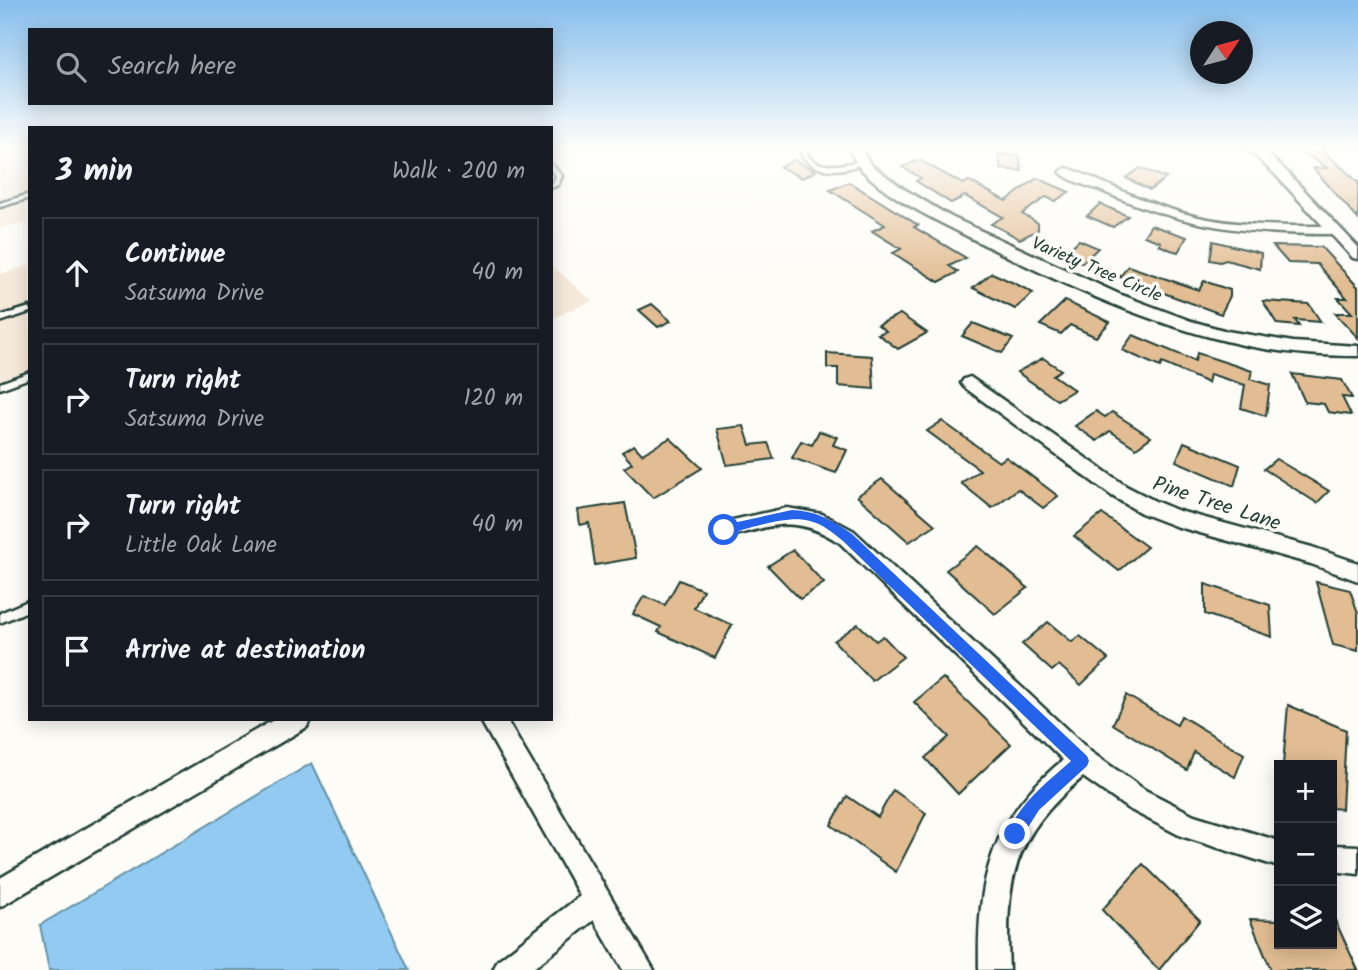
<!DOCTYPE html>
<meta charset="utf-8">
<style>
:root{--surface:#171b24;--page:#20242c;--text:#f1f3f6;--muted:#9ea1a6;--line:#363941}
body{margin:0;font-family:Kalam,sans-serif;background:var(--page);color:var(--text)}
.controls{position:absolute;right:21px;bottom:21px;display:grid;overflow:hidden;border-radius:0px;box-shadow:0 4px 18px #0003}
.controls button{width:63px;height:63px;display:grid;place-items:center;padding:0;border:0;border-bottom:2px solid var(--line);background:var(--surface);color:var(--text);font:35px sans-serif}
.compass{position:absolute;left:1190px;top:21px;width:63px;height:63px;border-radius:50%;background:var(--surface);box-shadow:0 4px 18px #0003;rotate:54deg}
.stop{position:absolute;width:21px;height:21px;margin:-16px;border:5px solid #2563eb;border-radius:50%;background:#fff}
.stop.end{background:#2563eb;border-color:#fff;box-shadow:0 2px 7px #0008}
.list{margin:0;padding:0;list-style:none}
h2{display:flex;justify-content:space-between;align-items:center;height:91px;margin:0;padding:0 28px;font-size:30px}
h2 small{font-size:23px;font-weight:400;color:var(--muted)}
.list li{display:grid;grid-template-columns:46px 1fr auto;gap:21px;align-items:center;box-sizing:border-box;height:112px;margin:0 14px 14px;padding:0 14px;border:2px solid var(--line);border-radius:0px}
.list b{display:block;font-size:26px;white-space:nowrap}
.list p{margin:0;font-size:23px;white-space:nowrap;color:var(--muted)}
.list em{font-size:23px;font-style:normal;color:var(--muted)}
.icon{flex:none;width:38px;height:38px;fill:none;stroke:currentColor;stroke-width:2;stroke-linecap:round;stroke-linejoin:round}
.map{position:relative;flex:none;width:1358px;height:970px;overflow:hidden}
.search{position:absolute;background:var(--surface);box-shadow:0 4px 18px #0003;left:28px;top:28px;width:525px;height:77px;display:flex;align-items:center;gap:18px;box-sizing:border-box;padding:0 24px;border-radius:0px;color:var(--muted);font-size:26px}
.panel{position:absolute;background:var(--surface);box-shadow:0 4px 18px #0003;left:28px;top:126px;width:525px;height:595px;border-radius:0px}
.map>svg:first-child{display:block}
.built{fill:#f5e9d9}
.water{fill:#92caf1;stroke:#6492a5;stroke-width:2}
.building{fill:#e2bd93;stroke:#1f3d34;stroke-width:2}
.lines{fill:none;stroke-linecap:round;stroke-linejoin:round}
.lane-casing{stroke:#1f3d34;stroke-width:5}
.street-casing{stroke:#1f3d34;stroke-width:5}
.lane{fill:#fdfcf7;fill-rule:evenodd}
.street{fill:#fdfcf7;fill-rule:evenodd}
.route{fill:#2563eb}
.labels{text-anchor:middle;stroke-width:7;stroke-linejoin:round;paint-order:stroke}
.far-street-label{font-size:18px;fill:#1f3d34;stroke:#fdfcf7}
.street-label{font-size:21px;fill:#1f3d34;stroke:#fdfcf7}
</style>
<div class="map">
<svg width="1358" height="970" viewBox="0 0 1358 970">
<rect width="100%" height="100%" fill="#fdfcf7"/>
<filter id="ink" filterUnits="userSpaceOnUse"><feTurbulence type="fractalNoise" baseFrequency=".0143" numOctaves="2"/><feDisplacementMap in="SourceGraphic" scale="14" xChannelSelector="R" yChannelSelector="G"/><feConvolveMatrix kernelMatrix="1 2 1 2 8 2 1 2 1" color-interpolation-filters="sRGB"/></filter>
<g filter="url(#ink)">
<!-- built -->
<g class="built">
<polygon points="7,147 30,147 30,203 24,205 27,221 0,229 0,152 8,150"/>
<polygon points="30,265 30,370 0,381 0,274"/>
<polygon points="551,265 592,301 551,319"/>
</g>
<!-- water -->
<polygon class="water" points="312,763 409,970 49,970 40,925"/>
<!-- building -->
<g class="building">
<polygon points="1295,147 1319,147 1358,182 1358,219 1313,168 1327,168"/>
<polygon points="998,154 1019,156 1022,171 1001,169"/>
<polygon points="794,160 816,171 802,178 780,167"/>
<polygon points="919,160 963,184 969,181 1006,201 1037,178 1069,192 1055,201 1046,197 1022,214 1038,223 1038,230 1020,239 991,224 1003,217 965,196 951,203 916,181 921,178 902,167"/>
<polygon points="1140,168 1166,178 1150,190 1126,178"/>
<polygon points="849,182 918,225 914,227 966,258 949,266 958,272 939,282 893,253 901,249 872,231 885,225 830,190"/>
<polygon points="1100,204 1128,216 1113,227 1087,216"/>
<polygon points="1151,225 1187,237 1178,252 1171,250 1159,245 1161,242 1144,236"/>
<polygon points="1079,240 1098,248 1082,263 1063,255"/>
<polygon points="1213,241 1261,253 1260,269 1226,260 1220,262 1210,260"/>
<polygon points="1273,246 1321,247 1358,287 1358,338 1335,313 1352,313 1338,298 1347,298 1317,264 1288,263"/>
<polygon points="1128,266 1199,290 1204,281 1230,290 1230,296 1221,314 1120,277"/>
<polygon points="992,273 1018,285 1033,293 1015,309 973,288"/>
<polygon points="1065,301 1110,322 1096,337 1070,325 1061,334 1040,325"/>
<polygon points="1263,301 1309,304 1321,322 1295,320 1299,326 1277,324"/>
<polygon points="652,304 671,321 658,327 639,310"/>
<polygon points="900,314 927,333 898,349 878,334 886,331 878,325"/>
<polygon points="973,323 1013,339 1002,353 962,336"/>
<polygon points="1133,335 1195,361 1197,353 1252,371 1250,379 1270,385 1266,416 1241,408 1245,385 1210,374 1208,383 1162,363 1160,367 1122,350"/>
<polygon points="827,353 872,356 874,389 838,386 838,368 827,368"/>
<polygon points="1043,358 1061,370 1053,375 1074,390 1057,400 1017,372"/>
<polygon points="1292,374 1342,380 1352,398 1342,397 1351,415 1328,412 1324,404 1305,402"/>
<polygon points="1096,411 1105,417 1112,412 1151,437 1136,448 1110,431 1097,441 1075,426"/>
<polygon points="942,421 999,462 1006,457 1058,496 1043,508 1018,489 992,508 961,483 980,470 927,431"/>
<polygon points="744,426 750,445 768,443 774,459 727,465 717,429"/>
<polygon points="819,431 837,437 833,445 847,450 836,473 792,458 801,441 812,445"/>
<polygon points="670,438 702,468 653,498 624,468 632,463 622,452 634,445 642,454"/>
<polygon points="1184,442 1240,465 1234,486 1176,461"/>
<polygon points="1276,459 1329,491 1317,503 1264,469"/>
<polygon points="882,479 935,525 909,542 857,496"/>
<polygon points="625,503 636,558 595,565 589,523 580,525 578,510"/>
<polygon points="1102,514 1147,547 1119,571 1074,536"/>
<polygon points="978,546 1028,588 995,614 946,570"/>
<polygon points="793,550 824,583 800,599 768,566"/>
<polygon points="679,580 703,590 694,608 732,625 715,658 658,632 661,627 633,614 644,596 665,605"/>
<polygon points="1316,582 1350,590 1358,613 1358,651 1333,645"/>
<polygon points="1205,584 1270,605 1272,637 1205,614"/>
<polygon points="1048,622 1072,642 1080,636 1108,659 1081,685 1059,665 1052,671 1022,644"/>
<polygon points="858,624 876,641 883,636 903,657 872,681 834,641"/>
<polygon points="943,678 1011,744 958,794 925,758 949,737 914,702"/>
<polygon points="1126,695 1177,725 1181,716 1244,754 1235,777 1194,752 1187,770 1113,724"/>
<polygon points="1288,705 1346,730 1342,809 1332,808 1332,765 1283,765"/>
<polygon points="893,790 926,813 896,872 831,825 847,796 878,817"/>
<polygon points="1143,864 1200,920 1159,970 1102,910"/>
<polygon points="1332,914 1358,970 1271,970 1250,919 1279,920 1279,944 1332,944"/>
</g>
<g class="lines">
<!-- lane casing -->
<g class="lane-casing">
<g id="lane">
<path d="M 805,147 L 811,147 L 807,154 C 819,172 843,164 861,161 L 864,163 C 844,172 814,175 801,154 Z"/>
<polygon points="551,163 562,176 558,185 551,188 551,184 553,183 556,176 551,170"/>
<polygon points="30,194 30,198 0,207 0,203"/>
<polygon points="30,307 30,312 0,322 0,316"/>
<polygon points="30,372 30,378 0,389 0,383"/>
<polygon points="30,600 30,610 0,623 0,613"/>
</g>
</g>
<!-- street casing -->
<g class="street-casing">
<g id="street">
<path d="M 848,147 L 860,147 L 871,165 L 904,189 L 951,217 L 1119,294 L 1191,321 L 1227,331 L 1293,342 L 1358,346 L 1358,356 C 1313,356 1270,352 1226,341 C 1134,319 1045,276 961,233 C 928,216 888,197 862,170 C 856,164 853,155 848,147 Z"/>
<path d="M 1245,147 L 1259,147 L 1282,167 L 1358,247 L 1358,259 L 1353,258 L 1331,234 C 1243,234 1185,227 1104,192 C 1090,186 1070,182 1060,172 L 1066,168 L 1071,169 C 1112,186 1154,207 1198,217 C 1239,226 1281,226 1323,226 L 1274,173 Z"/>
<polygon points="970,377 1126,486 1155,501 1179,511 1312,547 1358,563 1358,581 1311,564 1175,526 1141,513 1112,496 964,387 961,383 964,379"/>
<path d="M 787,508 L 822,514 L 854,531 L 1091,752 L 1145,790 L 1194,815 L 1279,841 L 1279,867 L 1181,836 L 1127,808 L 1083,777 C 1012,836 1005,880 1009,970 L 979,970 C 977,879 990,820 1063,760 L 840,543 C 794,513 773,526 724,538 L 717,536 L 714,530 L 717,524 L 724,522 Z"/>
<polygon points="275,719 310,719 307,727 0,907 0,878"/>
<polygon points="480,719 506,719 654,970 623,970 594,920 531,970 493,970 498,960 580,896"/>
<polygon points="1332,845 1358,846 1358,874 1332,871"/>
</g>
</g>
<!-- lane -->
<use href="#lane" class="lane"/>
<!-- street -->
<use href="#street" class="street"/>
</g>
</g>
<!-- sky -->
<linearGradient id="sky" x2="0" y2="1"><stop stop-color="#85bdec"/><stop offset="0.52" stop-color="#fefefb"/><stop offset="1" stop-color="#fefefb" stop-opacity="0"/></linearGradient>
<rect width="1358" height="283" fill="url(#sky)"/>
<!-- route -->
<path class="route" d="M 792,510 C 816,511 832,520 852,534 L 1087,756 L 1089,761 L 1087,766 L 1039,810 L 1020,840 L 1015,842 L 1009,840 L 1007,834 C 1020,803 1046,783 1071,761 L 843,541 C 833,533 823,524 810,521 C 788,514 747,529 724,535 L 718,530 L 724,525 Z"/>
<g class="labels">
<!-- far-street labels -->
<g class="far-street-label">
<text transform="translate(1097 269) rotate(23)" y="6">Variety Tree Circle</text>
</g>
<!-- street labels -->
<g class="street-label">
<text transform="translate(1217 503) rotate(18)" y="7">Pine Tree Lane</text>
</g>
</g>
</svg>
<div class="controls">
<button>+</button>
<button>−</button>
<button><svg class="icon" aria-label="layers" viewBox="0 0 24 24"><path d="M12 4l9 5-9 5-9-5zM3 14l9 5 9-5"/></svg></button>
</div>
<svg class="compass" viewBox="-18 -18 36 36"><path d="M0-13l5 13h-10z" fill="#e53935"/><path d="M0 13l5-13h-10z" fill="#9ea1a6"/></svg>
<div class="stop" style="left:724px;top:530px"></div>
<div class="stop end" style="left:1015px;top:834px"></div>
<div class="search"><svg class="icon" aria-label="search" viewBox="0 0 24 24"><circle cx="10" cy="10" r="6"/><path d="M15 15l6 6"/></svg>Search here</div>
<section class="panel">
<h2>3 min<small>Walk · 200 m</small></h2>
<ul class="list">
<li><svg class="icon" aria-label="ahead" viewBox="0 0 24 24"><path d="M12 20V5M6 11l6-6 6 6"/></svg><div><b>Continue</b><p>Satsuma Drive</p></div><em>40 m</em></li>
<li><svg class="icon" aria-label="right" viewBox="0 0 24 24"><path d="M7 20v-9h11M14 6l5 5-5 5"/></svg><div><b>Turn right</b><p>Satsuma Drive</p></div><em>120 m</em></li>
<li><svg class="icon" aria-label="right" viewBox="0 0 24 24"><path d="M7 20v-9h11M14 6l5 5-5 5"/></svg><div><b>Turn right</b><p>Little Oak Lane</p></div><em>40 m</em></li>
<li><svg class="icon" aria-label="arrive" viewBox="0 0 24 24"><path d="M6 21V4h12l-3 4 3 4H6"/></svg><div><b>Arrive at destination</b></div></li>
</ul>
</section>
</div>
